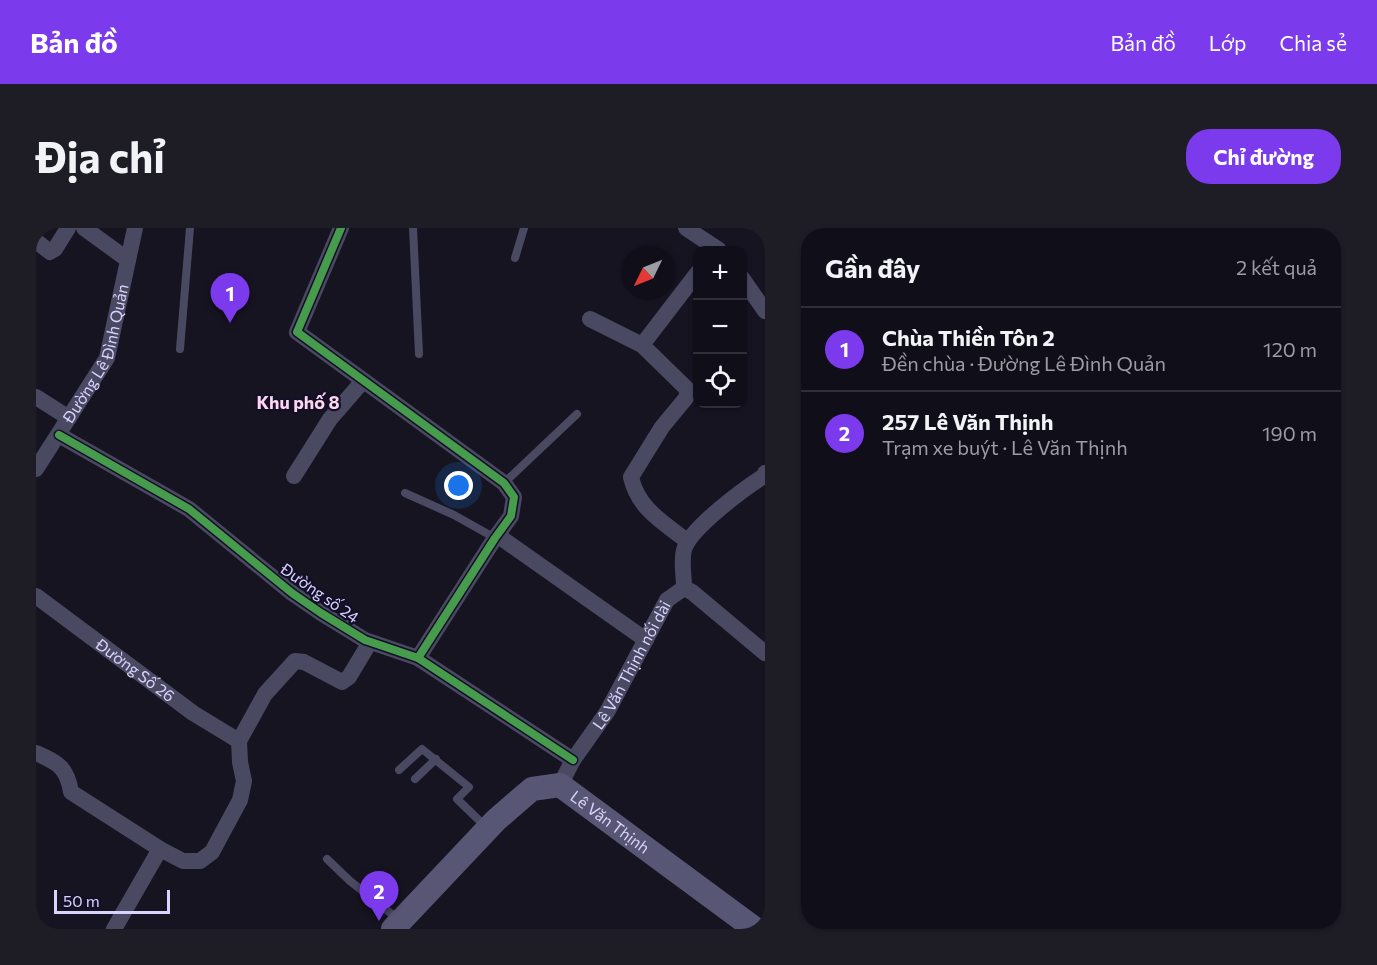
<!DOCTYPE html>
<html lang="vi">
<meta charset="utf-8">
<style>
:root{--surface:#100f19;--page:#1e1d26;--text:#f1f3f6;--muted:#9c9ca2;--line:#302f38;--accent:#7c3aed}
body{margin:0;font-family:Commissioner,sans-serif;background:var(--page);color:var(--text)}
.controls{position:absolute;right:18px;top:18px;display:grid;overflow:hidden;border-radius:12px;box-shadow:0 2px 4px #0004}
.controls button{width:54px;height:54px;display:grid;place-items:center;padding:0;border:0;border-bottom:2px solid var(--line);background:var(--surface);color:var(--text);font:30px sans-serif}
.compass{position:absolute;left:585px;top:18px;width:54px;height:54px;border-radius:50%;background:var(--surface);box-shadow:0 2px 4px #0004;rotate:227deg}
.scale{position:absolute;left:18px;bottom:15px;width:116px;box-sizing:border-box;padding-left:6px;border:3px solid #d9d4ff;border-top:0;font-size:16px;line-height:21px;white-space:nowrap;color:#d9d4ff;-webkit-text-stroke:4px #130f26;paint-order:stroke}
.you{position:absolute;left:423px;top:258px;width:21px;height:21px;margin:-15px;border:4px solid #fff;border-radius:50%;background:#1a73e8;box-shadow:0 0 0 9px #1a73e833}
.badge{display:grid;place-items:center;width:39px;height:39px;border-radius:50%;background:var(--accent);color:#fff;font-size:20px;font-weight:700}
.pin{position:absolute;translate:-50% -50px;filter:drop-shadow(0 2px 3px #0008)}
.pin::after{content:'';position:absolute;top:32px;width:21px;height:18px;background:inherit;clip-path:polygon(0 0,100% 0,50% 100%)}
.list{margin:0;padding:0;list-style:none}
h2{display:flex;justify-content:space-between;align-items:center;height:78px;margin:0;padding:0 24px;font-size:26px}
h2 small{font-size:20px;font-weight:400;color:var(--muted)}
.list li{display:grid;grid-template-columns:39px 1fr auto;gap:18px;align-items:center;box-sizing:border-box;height:84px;padding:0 24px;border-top:2px solid var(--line)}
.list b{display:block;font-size:22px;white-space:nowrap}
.list p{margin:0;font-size:20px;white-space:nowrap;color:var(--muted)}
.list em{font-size:20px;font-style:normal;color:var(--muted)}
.icon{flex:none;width:33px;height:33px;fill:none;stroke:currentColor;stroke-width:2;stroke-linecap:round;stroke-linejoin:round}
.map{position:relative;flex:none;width:729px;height:701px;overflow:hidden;border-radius:24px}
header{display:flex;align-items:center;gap:36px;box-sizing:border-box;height:84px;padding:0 30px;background:var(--accent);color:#fff}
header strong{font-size:28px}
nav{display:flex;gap:33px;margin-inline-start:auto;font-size:21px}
.intro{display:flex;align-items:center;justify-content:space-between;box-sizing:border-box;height:144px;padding:0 36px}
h1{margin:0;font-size:42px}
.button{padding:15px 27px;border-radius:24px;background:var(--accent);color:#fff;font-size:21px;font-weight:700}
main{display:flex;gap:36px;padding:0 36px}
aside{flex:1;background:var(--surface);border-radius:24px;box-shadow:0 2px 4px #0004}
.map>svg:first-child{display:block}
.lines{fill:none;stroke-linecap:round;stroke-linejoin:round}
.lane{stroke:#4a4962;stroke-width:8}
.street{stroke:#4a4962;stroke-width:16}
.secondary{stroke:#575674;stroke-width:24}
.cycleway-casing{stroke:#130f26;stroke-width:11}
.cycleway{stroke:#469c4c;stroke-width:8}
.labels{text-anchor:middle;stroke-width:4.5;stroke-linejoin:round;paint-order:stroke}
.street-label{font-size:16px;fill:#d9d4ff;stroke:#130f26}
.neighbourhood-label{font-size:18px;font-weight:bold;fill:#ffd6f0;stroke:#130f26}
</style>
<header>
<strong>Bản đồ</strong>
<nav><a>Bản đồ</a><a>Lớp</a><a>Chia sẻ</a></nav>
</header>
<div class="intro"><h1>Địa chỉ</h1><a class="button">Chỉ đường</a></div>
<main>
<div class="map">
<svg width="729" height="701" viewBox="0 0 729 701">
<rect width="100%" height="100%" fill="#161421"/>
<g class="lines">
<!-- lane -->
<g class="lane">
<polyline points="377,0 383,126"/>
<polyline points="479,30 488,0"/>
<polyline points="144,121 154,0"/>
<polyline points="468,255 541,186"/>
<polyline points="369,265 418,287 459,310"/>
<polyline points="363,542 386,521 433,559 421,571 451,600"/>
<polyline points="379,551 400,531"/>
<polyline points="291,631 314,653 362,691"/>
</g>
<!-- street -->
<g class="street">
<polyline points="48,0 92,32"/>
<polyline points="305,0 261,104 468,255 478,269 475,288 459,310 382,430"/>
<polyline points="650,0 683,22"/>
<polyline points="0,13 14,24 19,21 32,0"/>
<polyline points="706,50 729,83"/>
<path d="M 554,91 L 606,117 L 652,162 L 650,170 L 626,199 L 595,249 C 602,281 627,294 651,313"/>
<polyline points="606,117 662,44"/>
<polyline points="0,169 33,190"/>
<polyline points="23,207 153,281 256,365 285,385 329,412 382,430 537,532"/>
<path id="s1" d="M 0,241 L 71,130 L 99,0"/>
<polyline points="258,248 294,191 327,153"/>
<polyline points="461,307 610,412"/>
<polyline points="648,360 656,364 729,425"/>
<path id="s2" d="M 0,368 L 157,485 L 203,513"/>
<path d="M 0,525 C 22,535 31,539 35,564 L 124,621 L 147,633 L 164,633 L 176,624 L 204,572 L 208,553 L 204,534 L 203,513 L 229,466 L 259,433 L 268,434 L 306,454 L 313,449 L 334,414"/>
<path id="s3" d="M 524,557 L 537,532 L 571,484 L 631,372 L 648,360 C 648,348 645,333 648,322 C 653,301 709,260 728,248 L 729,245"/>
<polyline points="78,701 124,621"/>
</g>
<!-- secondary -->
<path class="secondary" id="s4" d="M 357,701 L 460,592 L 496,561 L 524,557 L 719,701"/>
<!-- cycleway casing -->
<g class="cycleway-casing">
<g id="cycleway">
<polyline points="305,0 261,104 468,255 478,269 475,288 459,310 382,430"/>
<polyline points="23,207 153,281 256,365 285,385 329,412 382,430 537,532"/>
</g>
</g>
<!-- cycleway -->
<use href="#cycleway" class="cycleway"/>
</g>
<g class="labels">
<!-- street labels -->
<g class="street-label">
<text dy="6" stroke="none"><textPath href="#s1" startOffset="132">Đường Lê Đình Quản</textPath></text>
<text transform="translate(284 365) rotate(35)" y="6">Đường số 24</text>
<text dy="6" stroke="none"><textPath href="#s3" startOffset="140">Lê Văn Thịnh nối dài</textPath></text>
<text dy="6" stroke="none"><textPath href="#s2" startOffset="124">Đường Số 26</textPath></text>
<text dy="6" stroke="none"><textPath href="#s4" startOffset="288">Lê Văn Thịnh</textPath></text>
</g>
<!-- neighbourhood labels -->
<g class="neighbourhood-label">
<text x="262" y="181">Khu phố 8</text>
</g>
</g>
</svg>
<div class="controls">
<button>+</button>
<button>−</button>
<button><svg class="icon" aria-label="locate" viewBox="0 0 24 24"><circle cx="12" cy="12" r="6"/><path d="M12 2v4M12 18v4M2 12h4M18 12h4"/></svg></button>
</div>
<svg class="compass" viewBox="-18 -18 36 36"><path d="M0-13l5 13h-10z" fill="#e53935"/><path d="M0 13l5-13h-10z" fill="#9c9ca2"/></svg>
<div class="scale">50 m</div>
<div class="you"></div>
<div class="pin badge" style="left:194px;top:95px">1</div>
<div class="pin badge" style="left:343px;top:693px">2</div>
</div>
<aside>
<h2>Gần đây<small>2 kết quả</small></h2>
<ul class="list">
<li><span class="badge">1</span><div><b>Chùa Thiền Tôn 2</b><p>Đền chùa · Đường Lê Đình Quản</p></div><em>120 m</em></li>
<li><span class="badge">2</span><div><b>257 Lê Văn Thịnh</b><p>Trạm xe buýt · Lê Văn Thịnh</p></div><em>190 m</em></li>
</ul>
</aside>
</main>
